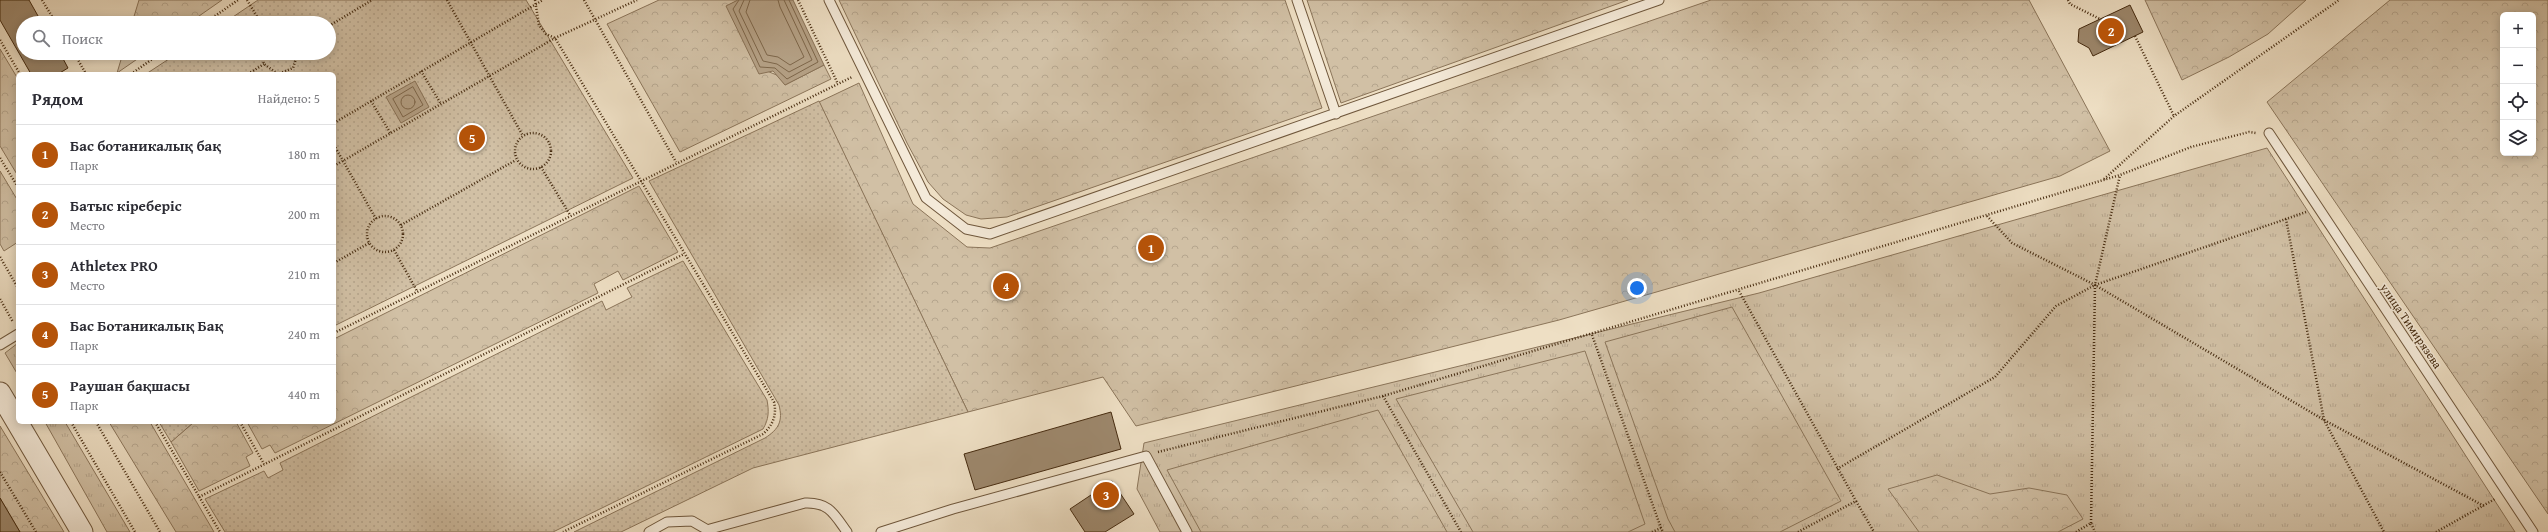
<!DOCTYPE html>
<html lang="ru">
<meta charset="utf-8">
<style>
:root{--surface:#fff;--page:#f7f7f7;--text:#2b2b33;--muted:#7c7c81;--line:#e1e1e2;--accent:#b45309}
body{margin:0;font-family:"Gentium Book Plus",serif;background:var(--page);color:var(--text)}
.controls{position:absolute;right:12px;top:12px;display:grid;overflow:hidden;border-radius:6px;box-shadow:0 2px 10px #0003}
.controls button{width:36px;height:36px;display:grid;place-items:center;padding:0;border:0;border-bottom:1px solid var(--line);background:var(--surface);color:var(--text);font:20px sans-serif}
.you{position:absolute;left:1637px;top:288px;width:14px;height:14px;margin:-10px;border:3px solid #fff;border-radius:50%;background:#1a73e8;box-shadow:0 0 0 6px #1a73e833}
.badge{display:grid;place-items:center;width:26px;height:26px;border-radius:50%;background:var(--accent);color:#fff;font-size:13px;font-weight:700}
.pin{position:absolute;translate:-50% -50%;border:2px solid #fff;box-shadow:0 1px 4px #0006}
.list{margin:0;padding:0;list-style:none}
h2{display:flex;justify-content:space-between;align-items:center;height:52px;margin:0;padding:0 16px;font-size:17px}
h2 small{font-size:13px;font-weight:400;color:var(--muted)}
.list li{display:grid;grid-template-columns:26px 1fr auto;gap:12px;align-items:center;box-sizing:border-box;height:60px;padding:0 16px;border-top:1px solid var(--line)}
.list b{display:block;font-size:15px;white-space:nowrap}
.list p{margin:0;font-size:13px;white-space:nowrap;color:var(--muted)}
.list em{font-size:13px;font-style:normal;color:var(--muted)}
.icon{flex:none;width:22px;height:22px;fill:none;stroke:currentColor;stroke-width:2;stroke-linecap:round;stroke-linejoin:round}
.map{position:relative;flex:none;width:2548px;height:532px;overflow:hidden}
.search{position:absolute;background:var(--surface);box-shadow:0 2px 10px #0003;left:16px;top:16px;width:320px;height:44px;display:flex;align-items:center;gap:10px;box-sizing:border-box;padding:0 14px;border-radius:22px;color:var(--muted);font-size:15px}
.panel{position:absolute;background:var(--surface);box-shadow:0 2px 10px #0003;left:16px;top:72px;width:320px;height:352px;border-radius:6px}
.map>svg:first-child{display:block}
.grass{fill:url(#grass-tufts);stroke:#8b755a}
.forest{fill:url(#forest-crowns);stroke:#8b755a;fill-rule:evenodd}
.garden{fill:url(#garden-dots);stroke:#8b755a}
.water{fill:#b5a186;stroke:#887156}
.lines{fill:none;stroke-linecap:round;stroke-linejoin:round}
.shore{stroke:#7d664a;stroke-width:1}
.building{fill:#9d886d;stroke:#452a0f}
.service-casing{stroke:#6f573c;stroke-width:11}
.tertiary-casing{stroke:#6f573c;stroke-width:23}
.path{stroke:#452a0f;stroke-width:2.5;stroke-dasharray:1 2;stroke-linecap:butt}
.service{stroke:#f4ead9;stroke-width:9}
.tertiary{stroke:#f4ead9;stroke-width:21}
.labels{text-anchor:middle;stroke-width:3;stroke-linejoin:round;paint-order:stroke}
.street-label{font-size:12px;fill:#452a0f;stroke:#f4ead9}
</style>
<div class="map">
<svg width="2548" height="532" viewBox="0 0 2548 532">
<defs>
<pattern id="grass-tufts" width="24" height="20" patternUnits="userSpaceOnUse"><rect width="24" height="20" fill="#d1c0a5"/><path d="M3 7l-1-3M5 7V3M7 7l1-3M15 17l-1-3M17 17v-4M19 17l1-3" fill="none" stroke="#b5a58d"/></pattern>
<pattern id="forest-crowns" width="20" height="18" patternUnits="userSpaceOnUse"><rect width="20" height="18" fill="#d1c0a5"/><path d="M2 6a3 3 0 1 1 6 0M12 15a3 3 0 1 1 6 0" fill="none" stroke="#b5a58d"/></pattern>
<pattern id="garden-dots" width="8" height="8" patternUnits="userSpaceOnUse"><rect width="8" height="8" fill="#d1c0a5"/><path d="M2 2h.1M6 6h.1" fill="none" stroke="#b5a58d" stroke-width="1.8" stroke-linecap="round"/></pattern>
</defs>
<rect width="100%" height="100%" fill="#eedfc4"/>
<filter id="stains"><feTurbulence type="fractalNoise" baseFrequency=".005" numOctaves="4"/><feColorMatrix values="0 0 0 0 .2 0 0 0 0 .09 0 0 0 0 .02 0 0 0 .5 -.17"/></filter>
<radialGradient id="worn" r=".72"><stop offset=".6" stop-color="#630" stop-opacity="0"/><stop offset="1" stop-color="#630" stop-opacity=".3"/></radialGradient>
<!-- grass -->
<g class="grass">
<polygon points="2267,148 2515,532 1160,532 1137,489 1144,443 1759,293"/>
<polygon points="18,343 18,375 5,353"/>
<polygon points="45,422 65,422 130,532 107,532"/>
</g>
<!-- forest -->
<g class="forest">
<polygon points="139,0 222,0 189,23 132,23"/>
<polygon points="659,0 738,0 727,6 767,71 779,76 785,85 824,65 831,79 680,152 607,24"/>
<polygon points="839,0 1285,0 1322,108 1007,217 981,219 966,215 943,199 928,182 907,143"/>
<polygon points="1307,0 1628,0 1341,103"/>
<polygon points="1711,0 2029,0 2110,151 2060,176 1559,320 1136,426 1103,377 968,412 819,102 859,83 913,204 967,247 990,248"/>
<polygon points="2145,0 2306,0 2268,34 2229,57 2182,80"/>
<path d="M 2390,0 L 2548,0 L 2548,514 L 2267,102 ZM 2503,15 L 2533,15 L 2533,153 L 2503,153 Z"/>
<polygon points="0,49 18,79 18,176 0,146"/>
<polygon points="123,53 146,53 117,73"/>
<polygon points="0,171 18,201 18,242 4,251 0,244"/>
<polygon points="639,186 678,252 623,280 618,271 594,284 598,293 275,453 270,445 262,449 247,422 334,422 334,339"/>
<polygon points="1732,307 1841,501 1780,532 1675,532 1668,519 1605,342"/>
<polygon points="1585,351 1645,524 1628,532 1473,532 1396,399"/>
<polygon points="1378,410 1447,532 1201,532 1167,470"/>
<polygon points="109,422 150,422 214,532 176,532"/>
<polygon points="194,422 236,422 253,453 246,457 250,466 199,491 171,442"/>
<polygon points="0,426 64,532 20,532 0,498"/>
<polygon points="1937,475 1990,494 2029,488 2067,495 2083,519 2058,532 1919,532 1888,489"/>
</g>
<!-- garden -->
<g class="garden">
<polygon points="258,0 526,0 633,178 334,326 334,74 146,74 178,53 329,53 329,23 224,23"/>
<path d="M 819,101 L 968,412 L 753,468 L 621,532 L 574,532 L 765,438 C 779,429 783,421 779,405 L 649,181 Z"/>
<path d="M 683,261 L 767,400 C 769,411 769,419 763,429 L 553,532 L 225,532 L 205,499 L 264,471 L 268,478 L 283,470 L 280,463 L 602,301 L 606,310 L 632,297 L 627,288 Z"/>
<polygon points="159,422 194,422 171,442"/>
</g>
<!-- water -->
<g class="water">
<polygon points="738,0 793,0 824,65 785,85 773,71 759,74 726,6"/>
<polygon points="415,81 429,107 401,123 386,97"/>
</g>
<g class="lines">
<!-- shore -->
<g class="shore">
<polyline points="739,0 733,9 760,67 775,68 787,79 818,62 789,0"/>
<polyline points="744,0 739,11 763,61 777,64 789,72 812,60 784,0"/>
<polyline points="750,0 746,12 767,55 778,57 790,65 804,57 780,7 778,0"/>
<polygon points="413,87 423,105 403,117 393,99"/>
<circle cx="408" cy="102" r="7"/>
</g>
</g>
<!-- building -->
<g class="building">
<polygon points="0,0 29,0 42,23 23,23 23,53 60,53 68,68 58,74 31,74 0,20"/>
<polygon points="2130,5 2143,32 2093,56 2089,48 2078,42 2079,29"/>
<polygon points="1111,412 1121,449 975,490 964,454"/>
<polygon points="1112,481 1134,514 1105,532 1085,532 1070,509"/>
<polygon points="0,498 20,532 0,532"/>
</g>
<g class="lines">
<!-- service casing -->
<g class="service-casing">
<g id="service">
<polyline points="829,0 926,198 966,229 990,234 1659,0"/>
<polyline points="1297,0 1336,114"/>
<polyline points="2269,133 2533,532"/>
<polyline points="0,345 18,334"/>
<path d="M 710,529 L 805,503 C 829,502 834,514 847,532"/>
<polyline points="649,532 667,522 692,521 711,532"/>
<polyline points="881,532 953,509 1146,456 1187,532"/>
</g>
</g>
<!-- tertiary casing -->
<g class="tertiary-casing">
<polyline id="tertiary" points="0,393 82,532"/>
</g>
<!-- path -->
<g class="path">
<polyline points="42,0 56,23"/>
<polyline points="247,0 261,23"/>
<polyline points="447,0 523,136"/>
<path d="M 535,0 L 539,25 L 546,34 L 555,38 L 774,402 C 777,415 773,425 763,434 L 563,532"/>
<polyline points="584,0 676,162"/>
<polyline points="798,0 838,84"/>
<polyline points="2068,0 2070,4 2100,19"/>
<polyline points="205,23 238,0"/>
<polyline points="329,26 372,0"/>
<polyline points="2135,36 2174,116"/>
<polyline points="0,40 20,74"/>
<polyline points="74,53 86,74"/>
<polyline points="262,53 264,64 278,74 293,68 298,53"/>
<polyline points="421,71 441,104"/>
<polyline points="131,74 161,53"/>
<polyline points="248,74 264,64"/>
<polyline points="371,101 391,134"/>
<polyline points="334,123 543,0"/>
<circle cx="533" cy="151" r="18"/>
<polyline points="334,145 376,219"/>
<polyline points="0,158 18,187"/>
<polyline points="334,166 555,38 637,0"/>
<polyline points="541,167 570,215"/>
<polyline points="2104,179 2174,116 2339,0"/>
<polyline points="2306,212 2286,219 2324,420 2384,532"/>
<circle cx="385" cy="234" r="18"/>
<polyline points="1987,216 2012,243 2095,285 2324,420 2484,506"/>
<polyline points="401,225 516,160"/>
<polyline points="394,250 417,291"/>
<polyline points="0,257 18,288"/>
<polyline points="334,263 369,243"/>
<polyline points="1739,291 1856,501"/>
<polyline points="0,299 13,322"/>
<polyline points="334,333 852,77"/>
<polyline points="1592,335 1661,528"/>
<polyline points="1383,396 1461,532"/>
<polyline points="71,422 135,532"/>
<polyline points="96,422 160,532"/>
<polyline points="155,422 220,532"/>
<polyline points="240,422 264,464"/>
<polyline points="1158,452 1383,396 2120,175 2191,147 2249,132 2256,133"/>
<polyline points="1837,469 1995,377 2056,306 2095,285 2286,219"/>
<polyline points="0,472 36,532"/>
<polyline points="199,497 684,254"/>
<polyline points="2091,523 2095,285 2120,175"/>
<polyline points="1652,532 1661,528 1663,532"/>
<polyline points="1798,532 1856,501 1874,532"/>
<polyline points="2076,532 2091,523 2095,532"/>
<polyline points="2436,532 2495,499"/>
</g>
<!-- service -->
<use href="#service" class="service"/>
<!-- tertiary -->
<use href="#tertiary" class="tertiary"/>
</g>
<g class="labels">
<!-- street labels -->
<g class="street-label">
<text transform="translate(2411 326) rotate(56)" y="4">улица Тимирязева</text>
</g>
</g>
<rect width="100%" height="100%" filter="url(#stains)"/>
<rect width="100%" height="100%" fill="url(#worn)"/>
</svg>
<div class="controls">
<button>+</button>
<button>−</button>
<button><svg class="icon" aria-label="locate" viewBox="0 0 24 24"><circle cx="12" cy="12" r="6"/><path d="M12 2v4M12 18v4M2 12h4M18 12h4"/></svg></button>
<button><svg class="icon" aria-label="layers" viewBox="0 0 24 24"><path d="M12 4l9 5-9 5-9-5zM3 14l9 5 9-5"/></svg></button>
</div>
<div class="you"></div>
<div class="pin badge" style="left:1151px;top:248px">1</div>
<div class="pin badge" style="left:2111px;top:31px">2</div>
<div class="pin badge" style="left:1106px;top:495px">3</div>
<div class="pin badge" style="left:1006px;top:286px">4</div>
<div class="pin badge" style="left:472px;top:138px">5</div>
<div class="search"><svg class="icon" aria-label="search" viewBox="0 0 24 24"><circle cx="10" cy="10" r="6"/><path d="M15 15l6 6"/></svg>Поиск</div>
<section class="panel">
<h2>Рядом<small>Найдено: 5</small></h2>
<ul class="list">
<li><span class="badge">1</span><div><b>Бас ботаникалық бақ</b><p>Парк</p></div><em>180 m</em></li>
<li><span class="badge">2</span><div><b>Батыс кіреберіс</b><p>Место</p></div><em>200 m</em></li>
<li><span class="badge">3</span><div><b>Athletex PRO</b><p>Место</p></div><em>210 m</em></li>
<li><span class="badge">4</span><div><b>Бас Ботаникалық Бақ</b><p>Парк</p></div><em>240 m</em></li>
<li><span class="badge">5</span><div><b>Раушан бақшасы</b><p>Парк</p></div><em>440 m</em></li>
</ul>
</section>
</div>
